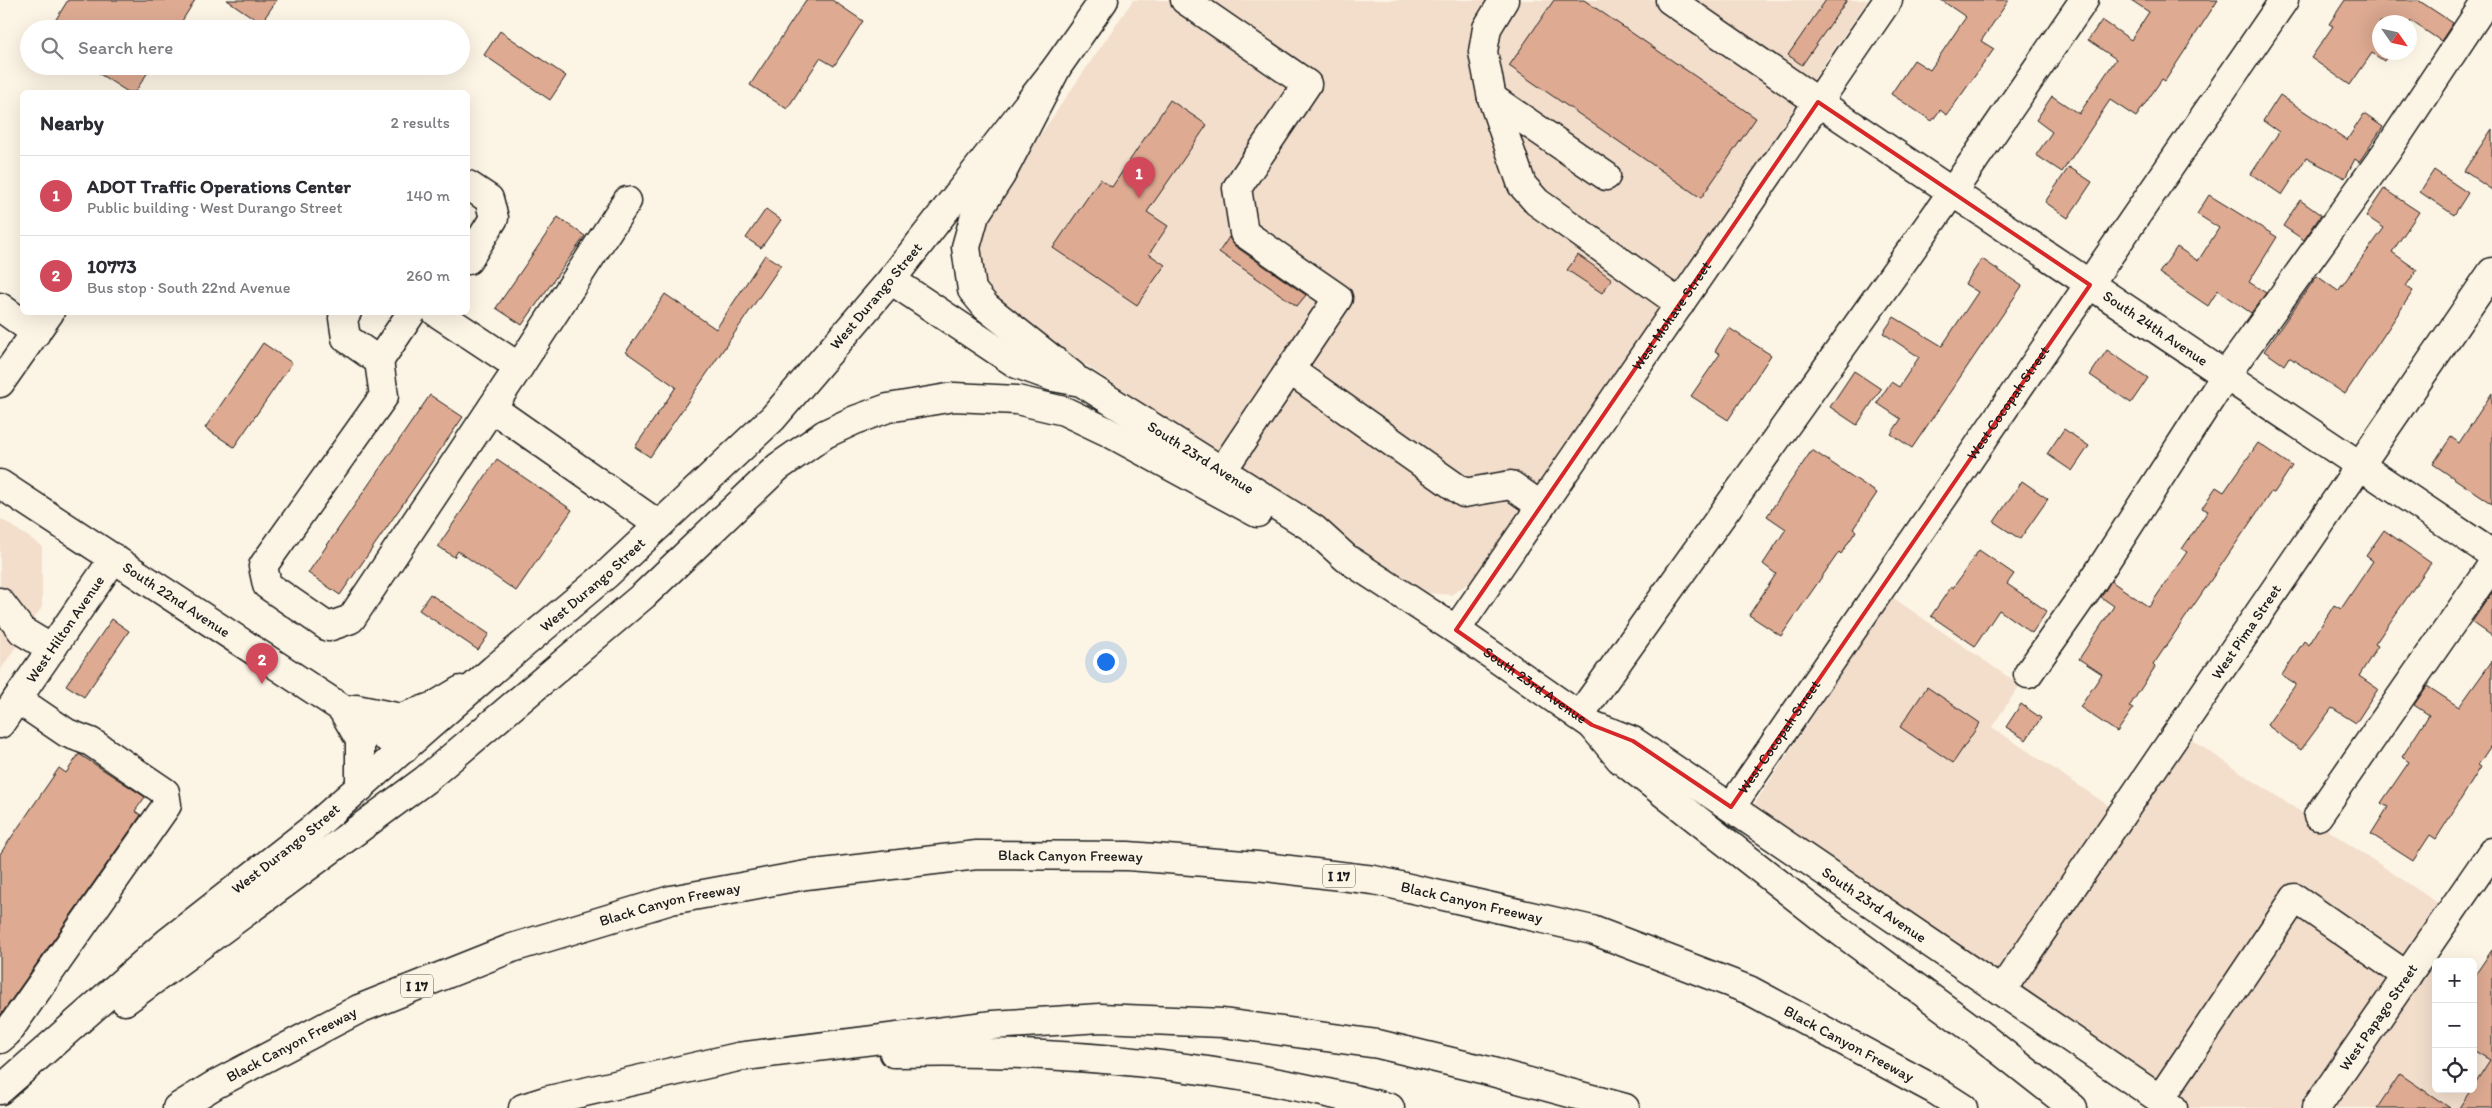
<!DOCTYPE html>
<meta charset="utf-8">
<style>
:root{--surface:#fff;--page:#f7f7f7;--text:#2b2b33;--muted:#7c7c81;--line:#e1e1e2;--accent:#d1495b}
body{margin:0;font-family:Itim,sans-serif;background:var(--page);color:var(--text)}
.controls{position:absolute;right:15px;bottom:15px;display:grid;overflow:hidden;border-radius:8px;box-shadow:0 5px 20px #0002}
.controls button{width:45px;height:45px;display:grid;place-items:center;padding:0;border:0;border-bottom:1px solid var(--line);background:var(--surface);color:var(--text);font:25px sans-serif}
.compass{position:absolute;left:2372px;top:15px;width:45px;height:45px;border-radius:50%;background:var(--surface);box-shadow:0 5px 20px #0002;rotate:124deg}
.you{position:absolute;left:1105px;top:661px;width:18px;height:18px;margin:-12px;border:4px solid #fff;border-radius:50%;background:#1a73e8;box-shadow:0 0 0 8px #1a73e833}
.badge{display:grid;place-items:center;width:32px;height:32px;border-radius:50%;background:var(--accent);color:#fff;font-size:16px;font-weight:700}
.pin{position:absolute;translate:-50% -41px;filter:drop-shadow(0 1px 2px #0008)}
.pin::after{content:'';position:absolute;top:26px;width:18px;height:15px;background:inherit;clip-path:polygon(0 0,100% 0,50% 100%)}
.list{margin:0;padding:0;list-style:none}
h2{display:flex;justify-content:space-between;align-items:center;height:65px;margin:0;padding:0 20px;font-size:21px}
h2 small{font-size:16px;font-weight:400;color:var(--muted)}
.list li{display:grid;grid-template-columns:32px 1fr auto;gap:15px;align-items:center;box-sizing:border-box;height:80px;padding:0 20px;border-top:1px solid var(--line)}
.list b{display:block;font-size:19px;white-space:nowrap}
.list p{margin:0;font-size:16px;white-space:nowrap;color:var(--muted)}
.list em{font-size:16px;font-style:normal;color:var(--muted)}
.icon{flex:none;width:28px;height:28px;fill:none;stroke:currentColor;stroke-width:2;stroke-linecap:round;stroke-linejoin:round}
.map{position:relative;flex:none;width:2492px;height:1108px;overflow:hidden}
.search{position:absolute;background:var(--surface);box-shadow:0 5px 20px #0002;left:20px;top:20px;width:450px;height:55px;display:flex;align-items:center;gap:12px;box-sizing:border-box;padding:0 18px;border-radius:28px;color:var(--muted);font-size:19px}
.panel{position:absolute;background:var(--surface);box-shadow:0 5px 20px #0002;left:20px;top:90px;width:450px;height:225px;border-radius:8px}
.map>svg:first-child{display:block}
.built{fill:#f3decc}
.building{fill:#deaa92;stroke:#1c1c1c}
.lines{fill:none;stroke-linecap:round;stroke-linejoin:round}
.minor-casing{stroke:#1c1c1c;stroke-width:31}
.major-casing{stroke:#1c1c1c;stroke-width:31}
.highway-casing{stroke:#1c1c1c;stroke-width:31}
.minor{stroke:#fcf5e5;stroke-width:28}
.major{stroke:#fcf5e5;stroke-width:28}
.highway{stroke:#fcf5e5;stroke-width:28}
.marked{fill:none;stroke:#d62828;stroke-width:4;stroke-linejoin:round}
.labels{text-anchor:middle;stroke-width:4;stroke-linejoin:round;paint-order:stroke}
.shield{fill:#fcf5e5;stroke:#5f5d58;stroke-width:1}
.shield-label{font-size:14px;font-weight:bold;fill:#1c1c1c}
.street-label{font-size:15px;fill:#1c1c1c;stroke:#fcf5e5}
</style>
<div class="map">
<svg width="2492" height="1108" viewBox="0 0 2492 1108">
<rect width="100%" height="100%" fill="#fcf5e5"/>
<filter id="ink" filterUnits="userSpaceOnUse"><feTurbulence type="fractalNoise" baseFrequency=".02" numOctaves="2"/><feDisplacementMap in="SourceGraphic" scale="10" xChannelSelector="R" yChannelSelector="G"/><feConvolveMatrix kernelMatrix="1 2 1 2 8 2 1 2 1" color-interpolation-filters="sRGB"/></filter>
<g filter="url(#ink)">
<!-- built -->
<g class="built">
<polygon points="1133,0 1868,0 1472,581 1451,595 1427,593 999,307 984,283 976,257 980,227 1003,189"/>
<polygon points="0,518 42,546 42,607 0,671"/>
<polygon points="1892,597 2020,685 1992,727 2133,822 2192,740 2462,919 2435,959 2439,962 2436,962 2436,1089 2473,1089 2473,985 2492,998 2492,1108 2187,1108 1751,809"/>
</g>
<!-- building -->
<g class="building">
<polygon points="68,0 195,0 177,29 50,29"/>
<polygon points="227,0 277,0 261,23"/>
<polygon points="806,0 832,0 863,21 834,66 820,58 787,109 750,85"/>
<polygon points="1554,0 1584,0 1756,118 1701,198 1509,66"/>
<polygon points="1826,0 1847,0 1802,65 1788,55"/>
<polygon points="1941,0 2009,0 1981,41 1994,49 1947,115 1940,110 1932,121 1891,94 1914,60 1930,70 1966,17"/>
<polygon points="2131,0 2218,0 2165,81 2162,79 2136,117 2110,100 2062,172 2036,155 2052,132 2036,120 2052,96 2079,114 2116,59 2088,40 2102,20 2131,40 2149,12"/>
<polygon points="2345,0 2418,0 2453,23 2441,41 2411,21 2410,24 2380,22 2380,52 2390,52 2384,61 2372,53 2350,85 2311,58 2333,26 2329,24"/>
<polygon points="500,31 566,76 550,100 484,55"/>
<polygon points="87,66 152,66 135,92 128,92"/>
<polygon points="2280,95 2347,140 2364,114 2383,127 2359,162 2355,159 2345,178 2306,158 2282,195 2251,174 2279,132 2263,121"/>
<polygon points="1170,100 1207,125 1147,212 1168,226 1149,254 1165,265 1137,305 1053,248 1100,179 1112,187"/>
<polygon points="2492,129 2492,190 2464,171"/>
<polygon points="2069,167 2092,182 2068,218 2045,202"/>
<polygon points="2434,170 2468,193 2454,215 2420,192"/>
<polygon points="2384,189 2419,212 2392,252 2417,270 2406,286 2413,291 2345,394 2289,357 2284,365 2264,351 2317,276 2338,291 2384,228 2366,216"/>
<polygon points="2209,195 2277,237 2249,282 2266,293 2251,313 2218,290 2208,306 2159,273 2177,247 2198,261 2219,228 2197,214"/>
<polygon points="2300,200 2321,215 2304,240 2283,226"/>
<polygon points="766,209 781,220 761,248 746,238"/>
<polygon points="558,217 585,236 522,325 496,308"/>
<polygon points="1229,237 1235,246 1306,295 1297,306 1219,252"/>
<polygon points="765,255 781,265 650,457 635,447 676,387 626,352 665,294 716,329"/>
<polygon points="1578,255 1612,279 1602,293 1567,270"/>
<polygon points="1982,259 2022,286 1912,448 1891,434 1901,419 1877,403 1891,382 1899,387 1919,357 1883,333 1894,317 1942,346 1978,292 1965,284"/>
<polygon points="1729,328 1771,355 1728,420 1691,396 1720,354 1715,351"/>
<polygon points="263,343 292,363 234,447 205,428"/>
<polygon points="2107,350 2148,378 2131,403 2090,375"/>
<polygon points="1854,371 1881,389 1857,425 1830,407"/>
<polygon points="2492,393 2492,504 2433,464 2451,437 2459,443"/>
<polygon points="430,395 463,417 340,595 308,573"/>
<polygon points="2064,429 2089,446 2072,471 2047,454"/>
<polygon points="2258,443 2292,466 2274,493 2271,492 2153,665 2155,667 2129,707 2133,709 2117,732 2080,707 2102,674 2079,659 2114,606 2101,597 2111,581 2149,607 2187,552 2182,549 2208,511 2202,508 2216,487 2224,492"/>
<polygon points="1812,450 1877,493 1853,529 1856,531 1841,554 1839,552 1781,636 1749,615 1776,574 1763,564 1786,529 1767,516"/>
<polygon points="497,459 572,510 516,591 458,551 454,557 438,546"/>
<polygon points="2022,481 2048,499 2020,539 1994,522"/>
<polygon points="2384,530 2431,563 2375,644 2378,646 2359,676 2378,689 2356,723 2332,708 2301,750 2267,725 2296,684 2282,675 2304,641 2309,645 2334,605 2341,609 2373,561 2366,556"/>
<polygon points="1979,550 2014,574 2007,584 2047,611 2032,633 1999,610 1975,646 1931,616 1951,587 1953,588"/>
<polygon points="2492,592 2492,636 2472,622"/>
<polygon points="430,594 489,634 478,650 419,610"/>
<polygon points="112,619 129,631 84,697 66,685"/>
<polygon points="2492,661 2492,744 2478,765 2481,767 2436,839 2430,835 2413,861 2371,834 2388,807 2381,803 2409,762 2402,757 2429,715 2414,705 2427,686 2459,707"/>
<polygon points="1927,687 1980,723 1953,763 1900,727"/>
<polygon points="2021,704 2041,718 2026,740 2006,727"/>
<polygon points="79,754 145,797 135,811 141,815 0,1016 0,854 59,768 66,773"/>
<polygon points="2492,950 2492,1108 2459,1108 2490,1060 2473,1050 2473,978"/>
<polygon points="2400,1074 2450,1108 2377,1108"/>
</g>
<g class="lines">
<!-- minor casing -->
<g class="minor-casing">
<g id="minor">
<polyline points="1185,0 1307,84 1237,188 1244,233 1338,298 1222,471"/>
<polyline points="1504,0 1487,28 1483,52 1492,98 1522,185 1537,202 1680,304"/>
<path id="s1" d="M 1670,0 L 1818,102 L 2492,554"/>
<polyline points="1492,98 1606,176"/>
<polyline points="468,185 489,199 494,218 468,260"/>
<polyline points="891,280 1057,67 1104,0"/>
<polyline points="0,307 36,333"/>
<polyline points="347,312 343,318 346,338 379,361 384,396 263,566 267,585 328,627 351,619 519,367 436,312"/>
<polyline points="379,361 412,312"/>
<polyline points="519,367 627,201"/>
<polyline points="1290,370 1464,493 1511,485 1541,506"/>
<polyline points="0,383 50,312"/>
<polyline points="492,408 659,525"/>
<path id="s2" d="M 0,484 L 404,749"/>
<polyline points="0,602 22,631 52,649"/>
<path id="s3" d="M 1456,630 L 1888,0"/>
<polyline points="2028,674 2093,581 2225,376 2387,151 2487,0"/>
<polyline points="342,709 360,740 360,788"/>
<polyline points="356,709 401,718 434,706 461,690"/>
<polyline points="1579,716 1953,191 2084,0"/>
<path id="s4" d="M 0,724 L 114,558"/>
<path id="s5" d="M 1731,807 L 2284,0"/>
<polyline points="2318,816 2492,565"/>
<path id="s6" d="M 2001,991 L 2492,272"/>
<polyline points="0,1039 7,1033 167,805 165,792 91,742 67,733 17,699"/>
<polyline points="2160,1099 2295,898 2407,976"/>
<path id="s7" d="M 2316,1108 L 2492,852"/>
</g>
</g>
<!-- major casing -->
<g class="major-casing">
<g id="major">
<polyline points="1057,67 1001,175 975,215 966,247 972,290 986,307 1072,375"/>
<polyline points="125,1001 425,780 644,595 778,467 825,434 855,420 888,408 954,397 1017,400 1064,411 1106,431 1257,513"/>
<path id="s8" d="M 0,1090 L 168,942 L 312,829 L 494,669 L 606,575 L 773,418 L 891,280 L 1017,364 L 1053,377 L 1081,382 L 1314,529 L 1346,558 L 1456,630 L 1592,725 L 1633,741 L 2173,1108"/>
</g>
</g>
<!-- highway casing -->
<g class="highway-casing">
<g id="highway">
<polyline points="1592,725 1620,759 1829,923 1974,1030 2073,1108"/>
<path d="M 894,1053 C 1065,1049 1225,1065 1390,1108"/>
<path id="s9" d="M 177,1108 L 216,1084 L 359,1009 L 512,948 L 671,900 L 806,875 L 977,855 L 1128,856 L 1257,866 L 1374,880 L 1592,930 L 1749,990 L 1935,1090 L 1963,1108"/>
<polyline points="523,1108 545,1101 738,1057 993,1025 1100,1018 1223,1023 1378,1044 1485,1070 1625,1108"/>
</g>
</g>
<!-- minor -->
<use href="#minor" class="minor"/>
<!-- major -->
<use href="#major" class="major"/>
<!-- highway -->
<use href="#highway" class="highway"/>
</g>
</g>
<!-- marked area -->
<path class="marked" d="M 1818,102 L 2090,285 L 1731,807 L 1633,741 L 1592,725 L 1456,630 Z"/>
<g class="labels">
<!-- shield labels -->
<g class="shield">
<rect x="1323" y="864.5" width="32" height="23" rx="4"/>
<rect x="401" y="974.5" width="32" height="23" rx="4"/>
</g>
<g class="shield-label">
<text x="1339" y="881">I 17</text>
<text x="417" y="991">I 17</text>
</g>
<!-- street labels -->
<g class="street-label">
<text transform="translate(876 296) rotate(-50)" y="5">West Durango Street</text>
<text dy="5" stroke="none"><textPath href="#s3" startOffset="381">West Mohave Street</textPath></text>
<text dy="5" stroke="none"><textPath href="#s1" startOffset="586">South 24th Avenue</textPath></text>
<text dy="5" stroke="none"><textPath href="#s5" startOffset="490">West Cocopah Street</textPath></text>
<text dy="5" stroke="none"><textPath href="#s8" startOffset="1566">South 23rd Avenue</textPath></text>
<text dy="5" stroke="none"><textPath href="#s8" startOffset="779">West Durango Street</textPath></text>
<text dy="5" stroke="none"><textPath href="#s2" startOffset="211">South 22nd Avenue</textPath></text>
<text dy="5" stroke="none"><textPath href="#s4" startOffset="115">West Hilton Avenue</textPath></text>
<text dy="5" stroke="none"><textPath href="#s6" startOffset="435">West Pima Street</textPath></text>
<text dy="5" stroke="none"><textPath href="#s8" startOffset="1971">South 23rd Avenue</textPath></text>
<text dy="5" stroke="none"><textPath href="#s5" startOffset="85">West Cocopah Street</textPath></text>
<text dy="5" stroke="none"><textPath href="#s8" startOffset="374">West Durango Street</textPath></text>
<text dy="5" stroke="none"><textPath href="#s9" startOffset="941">Black Canyon Freeway</textPath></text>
<text dy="5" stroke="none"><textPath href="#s9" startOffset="1346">Black Canyon Freeway</textPath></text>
<text dy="5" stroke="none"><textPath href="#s9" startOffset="536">Black Canyon Freeway</textPath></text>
<text dy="5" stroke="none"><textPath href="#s8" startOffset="2376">South 23rd Avenue</textPath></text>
<text dy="5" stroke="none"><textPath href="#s7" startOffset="110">West Papago Street</textPath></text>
<text dy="5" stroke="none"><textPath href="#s9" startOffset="1751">Black Canyon Freeway</textPath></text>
<text dy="5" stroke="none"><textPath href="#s9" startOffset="131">Black Canyon Freeway</textPath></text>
</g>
</g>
</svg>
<div class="controls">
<button>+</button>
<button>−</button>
<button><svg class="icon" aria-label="locate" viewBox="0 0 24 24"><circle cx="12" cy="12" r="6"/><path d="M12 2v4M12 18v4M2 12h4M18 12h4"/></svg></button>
</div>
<svg class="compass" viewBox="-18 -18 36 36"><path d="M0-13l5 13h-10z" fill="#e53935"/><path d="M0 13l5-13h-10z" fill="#7c7c81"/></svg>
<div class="you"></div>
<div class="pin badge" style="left:1139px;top:198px">1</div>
<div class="pin badge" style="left:262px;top:684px">2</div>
<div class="search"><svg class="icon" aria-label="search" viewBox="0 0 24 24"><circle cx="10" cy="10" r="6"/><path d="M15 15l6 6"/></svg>Search here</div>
<section class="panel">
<h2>Nearby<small>2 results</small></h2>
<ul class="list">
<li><span class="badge">1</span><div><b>ADOT Traffic Operations Center</b><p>Public building · West Durango Street</p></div><em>140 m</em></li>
<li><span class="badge">2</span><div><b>10773</b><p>Bus stop · South 22nd Avenue</p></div><em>260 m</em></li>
</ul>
</section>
</div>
